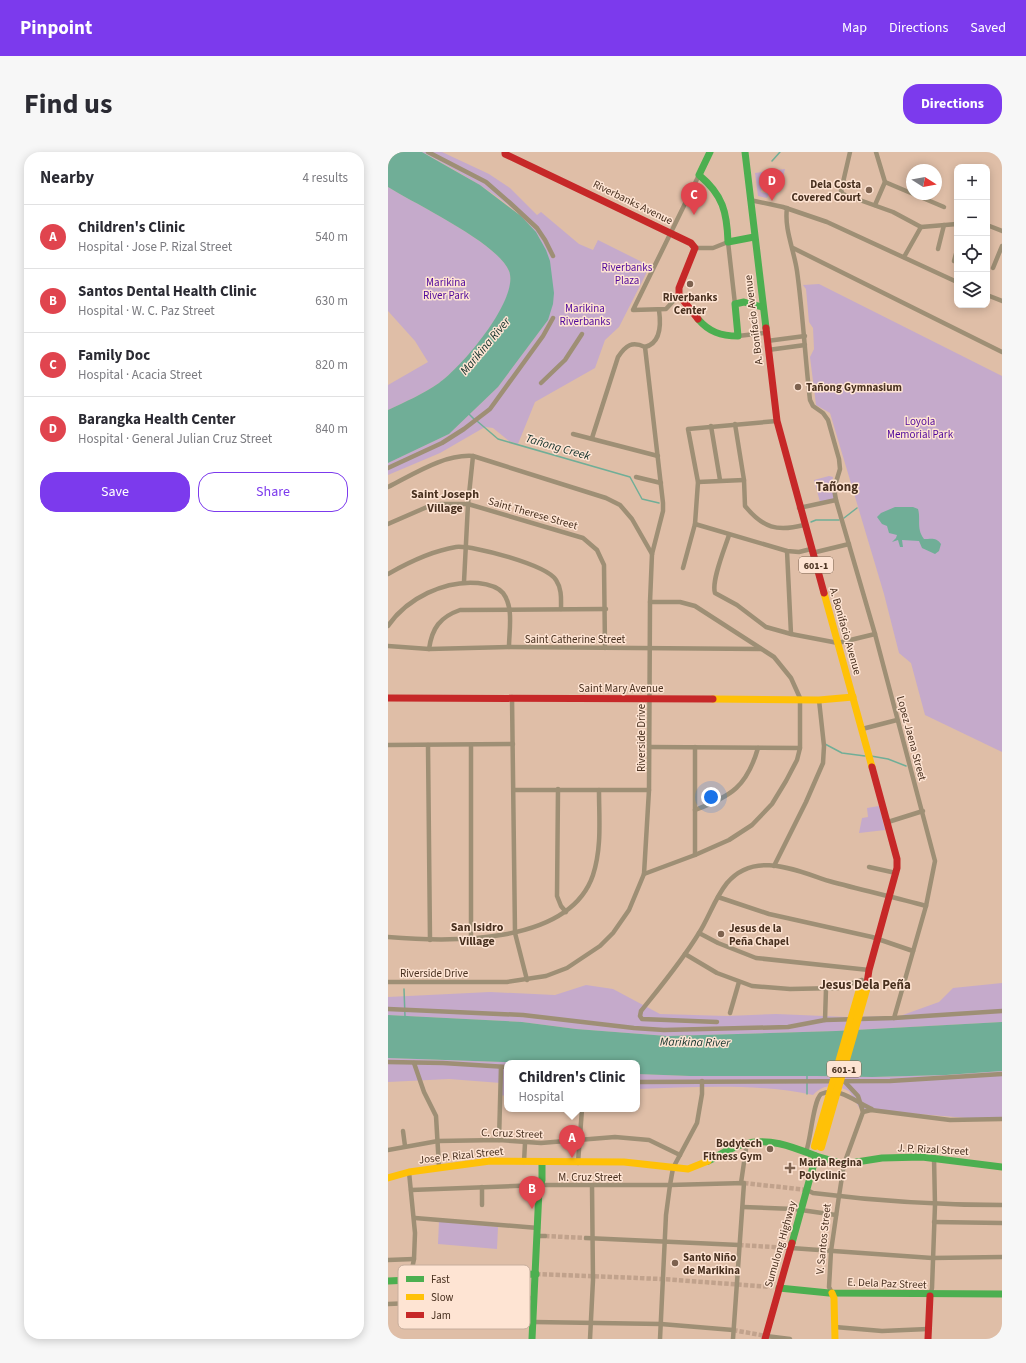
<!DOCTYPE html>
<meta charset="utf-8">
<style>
:root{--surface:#fff;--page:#f7f7f7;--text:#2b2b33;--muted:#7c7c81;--line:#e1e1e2;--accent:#7c3aed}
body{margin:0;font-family:"Source Sans 3",sans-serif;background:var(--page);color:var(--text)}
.controls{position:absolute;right:12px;top:12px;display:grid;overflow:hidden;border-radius:8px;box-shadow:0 2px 10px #0003}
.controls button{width:36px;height:36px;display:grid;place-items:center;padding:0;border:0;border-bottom:1px solid var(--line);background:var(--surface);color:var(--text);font:20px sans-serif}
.compass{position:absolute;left:518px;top:12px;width:36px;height:36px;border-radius:50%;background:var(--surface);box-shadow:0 2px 10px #0003;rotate:101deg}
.you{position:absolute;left:323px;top:645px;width:14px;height:14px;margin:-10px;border:3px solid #fff;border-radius:50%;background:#1a73e8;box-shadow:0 0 0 6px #1a73e833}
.badge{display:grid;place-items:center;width:26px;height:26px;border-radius:50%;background:var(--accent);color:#fff;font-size:13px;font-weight:700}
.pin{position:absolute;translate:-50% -33px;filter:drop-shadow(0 1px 2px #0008)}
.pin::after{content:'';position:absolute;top:21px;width:14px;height:12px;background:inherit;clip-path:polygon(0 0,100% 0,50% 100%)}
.popup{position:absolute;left:116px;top:908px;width:136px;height:52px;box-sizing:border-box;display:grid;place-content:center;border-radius:8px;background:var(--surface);filter:drop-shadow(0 1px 3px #0005);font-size:13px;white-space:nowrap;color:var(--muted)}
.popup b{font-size:15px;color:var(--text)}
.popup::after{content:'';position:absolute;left:50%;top:100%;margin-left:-8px;border:8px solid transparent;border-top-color:var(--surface)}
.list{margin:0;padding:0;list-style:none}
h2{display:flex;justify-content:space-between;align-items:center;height:52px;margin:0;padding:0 16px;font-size:17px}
h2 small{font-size:13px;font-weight:400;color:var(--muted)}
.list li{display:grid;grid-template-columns:26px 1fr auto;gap:12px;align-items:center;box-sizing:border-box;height:64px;padding:0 16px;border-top:1px solid var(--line)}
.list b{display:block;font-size:15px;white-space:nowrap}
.list p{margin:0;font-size:13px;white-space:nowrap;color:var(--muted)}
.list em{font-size:13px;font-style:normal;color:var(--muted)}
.actions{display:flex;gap:8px;padding:12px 16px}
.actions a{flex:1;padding:9px 0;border:1px solid var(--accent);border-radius:16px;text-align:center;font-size:14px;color:var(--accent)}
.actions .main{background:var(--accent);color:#fff}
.icon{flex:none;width:22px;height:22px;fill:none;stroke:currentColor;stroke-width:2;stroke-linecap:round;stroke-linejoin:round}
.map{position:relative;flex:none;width:614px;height:1187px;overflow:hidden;border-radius:16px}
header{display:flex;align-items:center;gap:24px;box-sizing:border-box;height:56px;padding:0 20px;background:var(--accent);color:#fff}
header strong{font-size:19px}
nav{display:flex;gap:22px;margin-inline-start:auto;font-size:14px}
.intro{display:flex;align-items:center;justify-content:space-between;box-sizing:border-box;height:96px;padding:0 24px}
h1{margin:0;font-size:28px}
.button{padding:10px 18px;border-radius:16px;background:var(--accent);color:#fff;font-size:14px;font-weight:700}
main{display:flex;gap:24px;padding:0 24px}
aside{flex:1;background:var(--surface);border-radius:16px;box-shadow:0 2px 10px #0003}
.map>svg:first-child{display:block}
.green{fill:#c5aacb}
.water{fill:#70ae97}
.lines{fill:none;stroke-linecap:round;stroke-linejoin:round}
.stream{stroke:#70ae97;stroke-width:1.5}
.street-tunnel{stroke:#c1a28c;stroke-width:4.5;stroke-dasharray:4.5 2;stroke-linecap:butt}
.street{stroke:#9e8f75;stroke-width:4.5}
.fast{stroke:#4caf50;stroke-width:7}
.slow{stroke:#ffc107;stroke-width:7}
.jam{stroke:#c62828;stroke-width:7}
.slow-bridge{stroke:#ffc107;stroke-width:8}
.poi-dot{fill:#7d624f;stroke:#fee4d3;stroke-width:1.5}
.labels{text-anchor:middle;stroke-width:3;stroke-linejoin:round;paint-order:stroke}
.shield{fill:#fee4d3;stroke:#7f6655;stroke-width:1}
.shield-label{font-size:10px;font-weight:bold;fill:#48301f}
.poi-label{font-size:11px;font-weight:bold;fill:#48301f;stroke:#fee4d3;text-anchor:start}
.street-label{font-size:11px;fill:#48301f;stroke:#fee4d3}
.park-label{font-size:11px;fill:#50099c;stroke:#fee4d3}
.water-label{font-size:12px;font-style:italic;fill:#13322b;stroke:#fee4d3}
.neighbourhood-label{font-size:12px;font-weight:bold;fill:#48301f;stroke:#fee4d3}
.quarter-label{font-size:13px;font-weight:bold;fill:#48301f;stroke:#fee4d3}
.key{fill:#fee4d3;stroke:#c7ae9d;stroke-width:1}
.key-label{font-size:11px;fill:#48301f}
</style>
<header>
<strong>Pinpoint</strong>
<nav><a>Map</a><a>Directions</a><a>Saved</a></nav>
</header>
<div class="intro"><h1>Find us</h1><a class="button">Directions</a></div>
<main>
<aside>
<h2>Nearby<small>4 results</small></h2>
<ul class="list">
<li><span class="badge" style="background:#e0444e">A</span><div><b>Children's Clinic</b><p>Hospital · Jose P. Rizal Street</p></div><em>540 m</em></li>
<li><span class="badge" style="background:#e0444e">B</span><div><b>Santos Dental Health Clinic</b><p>Hospital · W. C. Paz Street</p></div><em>630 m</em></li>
<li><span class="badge" style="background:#e0444e">C</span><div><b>Family Doc</b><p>Hospital · Acacia Street</p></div><em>820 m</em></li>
<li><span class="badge" style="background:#e0444e">D</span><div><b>Barangka Health Center</b><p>Hospital · General Julian Cruz Street</p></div><em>840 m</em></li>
</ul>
<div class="actions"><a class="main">Save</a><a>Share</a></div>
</aside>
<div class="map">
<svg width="614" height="1187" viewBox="0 0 614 1187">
<rect width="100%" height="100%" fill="#dfbea7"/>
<!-- green -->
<g class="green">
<path d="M 34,0 L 54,0 L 101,22 L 122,36 L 149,63 L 153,60 L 191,92 L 205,98 L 210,88 L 262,114 L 231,175 L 217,188 L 207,216 L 147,250 L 130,292 L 121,289 L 105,276 L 97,275 L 52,301 L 0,323 L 0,311 L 61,282 L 110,235 L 160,168 L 152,87 C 130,51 71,20 34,0 Z"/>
<polygon points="397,17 393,33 375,29 373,40 381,42 379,46 370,44 367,21"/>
<path d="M 0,35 C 27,52 110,91 121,119 C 133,146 73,216 51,231 C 35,242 17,250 0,258 L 0,233 L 40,210 L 27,189 L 0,159 Z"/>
<polygon points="431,132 614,224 614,600 537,563 523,511 511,501 496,442 442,261 428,253 422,205 426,197 425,176 421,170 418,137 415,133"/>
<polygon points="441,324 445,325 444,331 446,347 432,350 426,328"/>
<polygon points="491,654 497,678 471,681 474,666 480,665 479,656"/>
<polygon points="614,831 614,870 448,879 279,884 188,877 134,870 0,863 0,845 102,840 167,843 198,833 225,837 272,862 339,864 388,862 460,865 512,864 551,850 565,836"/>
<polygon points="0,906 140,911 119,911 119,944 112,943 113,931 61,927 0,930"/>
<path d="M 614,919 L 614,969 L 472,957 L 461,939 C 448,933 436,931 425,943 C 368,931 307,935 249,937 L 249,922 L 302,924 L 429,924 L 484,925 L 558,923 Z"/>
<polygon points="51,1069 110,1075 109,1097 50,1092"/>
</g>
<!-- water -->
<g class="water">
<path d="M 0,0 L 34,0 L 92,33 L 133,64 L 148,80 L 158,98 L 162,109 L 166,141 L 165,152 L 160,168 L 110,235 L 61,282 L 0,311 L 0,258 C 17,250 35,242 51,231 C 73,216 132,147 121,119 C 110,91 27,52 0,35 Z"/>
<path d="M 507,355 L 525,355 L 530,357 C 533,367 528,377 536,387 C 544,387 548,385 553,392 L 551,399 L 547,402 L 534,396 L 531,389 L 514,388 L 515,395 L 512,395 L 510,388 L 504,390 L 508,386 L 509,383 L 501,381 L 499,374 L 494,372 L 489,365 L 493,361 Z"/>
<polygon points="0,863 134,870 188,877 279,884 448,879 614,870 614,919 558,923 484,925 429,924 302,924 249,922 249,911 140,911 0,906"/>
</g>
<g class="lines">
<!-- stream -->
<g class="stream">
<polyline points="384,9 392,0"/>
<polyline points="80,261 86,267"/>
<polyline points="89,269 110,287 242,325 254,347 271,351"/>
<polyline points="456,366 469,356"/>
<polyline points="423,370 428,368 451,368"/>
<polyline points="437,592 454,601 477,604"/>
<polyline points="483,604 500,607 518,614"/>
<polyline points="16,837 17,865"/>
<polyline points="419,924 419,942"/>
</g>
<!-- street-tunnel -->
<g class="street-tunnel">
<polyline points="356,1031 419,1038"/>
<polyline points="157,1084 198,1086"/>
<polyline points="351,1093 403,1096"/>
<polyline points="148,1122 274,1127 384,1135"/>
<polyline points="345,1178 378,1184"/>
</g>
<!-- street -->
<g class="street">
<polyline points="40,0 98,30 121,50 149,76 157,88 165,104"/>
<polyline points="462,0 453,39 455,42 505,60 533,75 569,72"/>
<polyline points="497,30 556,55"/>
<polyline points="362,48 395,55 439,70 569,130"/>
<polyline points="487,53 497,30 488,0"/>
<path d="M 399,56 C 396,77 406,98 409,119 C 415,162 417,205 422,248 L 425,254 L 435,261 L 440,268 L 451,307 L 452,317 L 446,337 L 448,348 L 487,482 L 547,709 L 538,754 L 506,866"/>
<polyline points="599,73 614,79"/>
<polyline points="307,96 325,96 340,90 347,152"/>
<polyline points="405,96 614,200"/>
<polyline points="550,97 556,73"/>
<polyline points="516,105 533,75"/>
<polyline points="566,109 569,98"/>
<polyline points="605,116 614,94"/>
<polyline points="291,143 278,157 245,158 311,23"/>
<polyline points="599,143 614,149"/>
<polyline points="350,184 377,181"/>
<polyline points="379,189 417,184"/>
<path d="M 257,195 C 273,191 273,172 271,158"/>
<polyline points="380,198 417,193"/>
<polyline points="153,231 177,208 194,182"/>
<path d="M 347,272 L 356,328 L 357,354 C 375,376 389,380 416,373"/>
<polyline points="323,274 332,328"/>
<polyline points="185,282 270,304"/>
<path d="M 204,286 L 230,205 C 238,193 244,189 257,195"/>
<polyline points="0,316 54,291 76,277 102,257 155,184 165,166"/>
<polyline points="248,325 273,331"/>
<polyline points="310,330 356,328"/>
<path d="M 0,335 C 26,322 56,302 85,304 L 218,346 L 232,353 L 244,367 L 264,402"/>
<polyline points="411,356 448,348"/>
<polyline points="0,372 39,355 53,352 80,352 195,386 209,398 216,413 217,496"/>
<polyline points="307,372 399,399 411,400 423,397"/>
<path d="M 341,383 C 337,396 323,429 327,441 L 349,453 L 378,475 L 403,482 L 450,491 L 487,482"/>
<polyline points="399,399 403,482"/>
<polyline points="424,401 461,392"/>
<polyline points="295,416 307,372 310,330 300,277 389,269"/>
<path d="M 0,422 C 21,410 43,399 68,395 C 85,393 159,413 168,428 C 174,437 173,447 173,457"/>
<polyline points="76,430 80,352 85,304"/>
<path d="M 0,474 C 19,446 57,428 90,431 C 99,432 109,434 115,441 C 126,455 121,479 121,495"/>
<polyline points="0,494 41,497 121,495 373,497"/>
<path d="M 41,497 C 44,476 52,465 72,458 L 218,457"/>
<polyline points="124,545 127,781 139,828"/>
<polyline points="474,577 509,568"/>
<polyline points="0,593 125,592"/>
<polyline points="40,593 42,788"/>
<polyline points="261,595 412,596"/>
<polyline points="307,595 307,703"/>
<polyline points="170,637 169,744 173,754 178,760"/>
<polyline points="126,638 261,638"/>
<path d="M 307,658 C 344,644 359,634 370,596"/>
<polyline points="500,670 535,659"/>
<polyline points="386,714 418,650 435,611 436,594 431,548"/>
<polyline points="481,715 508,721"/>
<polyline points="256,722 307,703 341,688 364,673 384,652 398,629 409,608 412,596 412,546 403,526 386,505 307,454 292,450 262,450"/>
<polyline points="330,745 381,762 484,785 525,799"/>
<polyline points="311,781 330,791 368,806 481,818"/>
<path d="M 0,785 C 60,790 181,794 205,723 C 214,695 211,667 211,638"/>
<polyline points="83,785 83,594"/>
<polyline points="297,802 329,821 364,834 402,837 450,836 474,828"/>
<polyline points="0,830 119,830 158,824 179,816 212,794 225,781 241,758 256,722 261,638 262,450 264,402 275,359 275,351 257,195"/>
<polyline points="0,857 135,863 246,876 276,878 400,875 437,868 506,866 614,859"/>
<polyline points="342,861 351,830"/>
<polyline points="437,868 438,837"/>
<path d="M 329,870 L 254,867 L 252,864 L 253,859 C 273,834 294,809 311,781 C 321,765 327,746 339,731 C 367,698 409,719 441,729 C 473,738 506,745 538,754"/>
<polyline points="0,910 55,911 119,915"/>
<polyline points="26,911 36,940 48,964 51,1015"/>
<polyline points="249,930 502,929 614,922"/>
<polyline points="475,960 483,958 562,968 614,967"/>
<polyline points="15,979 17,994"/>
<polyline points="111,988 113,915"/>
<polyline points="0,998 50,989 111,988 153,991 227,985 261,988 292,1003"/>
<path d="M 418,1000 C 423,987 425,949 433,942 C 451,934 469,951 484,957"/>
<polyline points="136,1010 137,991"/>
<polyline points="190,1011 194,957"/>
<polyline points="21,1020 27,1081 26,1107 22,1127 24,1150"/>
<polyline points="353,1031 359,990"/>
<polyline points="23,1038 151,1033 282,1033 356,1031 345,1187"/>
<path d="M 419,1038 L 425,1041 C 488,1049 550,1053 614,1053"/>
<polyline points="94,1053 94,1035"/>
<polyline points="355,1055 406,1057 448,1063"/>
<polyline points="27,1066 150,1076"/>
<polyline points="546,1070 614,1071"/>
<polyline points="150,1084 157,1084"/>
<polyline points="198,1086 351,1093"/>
<polyline points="403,1096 544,1106 614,1105"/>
<polyline points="0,1108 26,1107"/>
<polyline points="444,1141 441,1135 443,1099 451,1044 456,1012 475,960 470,944 457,930"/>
<polyline points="542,1144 544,1136 547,1053 546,1005"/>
<polyline points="0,1152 146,1146"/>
<polyline points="146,1170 273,1172 345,1178"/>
<polyline points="447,1175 494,1179 540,1177"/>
<polyline points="378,1184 402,1187"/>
<polyline points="202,1187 205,1128 204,1034"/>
<polyline points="272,1187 278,1063 282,1033 285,1016 309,971 314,942 314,929"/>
</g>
<!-- fast -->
<g class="fast">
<path d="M 322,0 L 311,23 C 335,43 339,60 340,90 L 366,85"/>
<polyline points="357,0 378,176"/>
<path d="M 310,167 C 321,180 333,184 350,184 L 347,152 L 356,150 L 374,155"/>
<polyline points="428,1004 456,1012 494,1006 534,1005 614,1015"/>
<path d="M 320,1009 C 332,1003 343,995 356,992 C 381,985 405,995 428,1004 L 404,1091"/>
<polyline points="0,1129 148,1122"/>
<polyline points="391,1136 441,1141 614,1142"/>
<polyline points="144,1187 151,1038 154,1028 154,1010"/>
</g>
<!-- slow -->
<g class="slow">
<polyline points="436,441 484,615"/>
<polyline points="325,547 431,548 465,545"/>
<polyline points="0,1026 21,1020 102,1009 236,1010 300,1017 320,1009"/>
<polyline points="444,1141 446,1146 447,1187"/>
</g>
<!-- jam -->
<g class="jam">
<polyline points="117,0 117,2 303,91 307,96 291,136 291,143 310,167"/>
<polyline points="378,176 389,269 436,441"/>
<polyline points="0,546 325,547"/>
<polyline points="478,838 481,818 509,716 509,707 484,615"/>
<polyline points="377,1187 404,1091"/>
<polyline points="540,1187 542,1144"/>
</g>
<!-- slow-bridge -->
<g class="slow-bridge">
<polyline points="427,994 472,837"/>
<polyline points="433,995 478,838"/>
</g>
</g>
<!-- markers -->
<g class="poi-dot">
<circle cx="481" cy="38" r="4"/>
<circle cx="302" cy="132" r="4"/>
<circle cx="410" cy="235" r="4"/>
<circle cx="333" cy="782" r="4"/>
<circle cx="382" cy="997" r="4"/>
<path d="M400 1010h4v4h4v4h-4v4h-4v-4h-4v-4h4z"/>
<circle cx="287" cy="1111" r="4"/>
</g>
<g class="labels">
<!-- shield labels -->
<g class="shield">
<rect x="411" y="405" width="34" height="16" rx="3"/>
<rect x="439" y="909" width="34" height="16" rx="3"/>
</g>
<g class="shield-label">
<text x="428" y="417">601-1</text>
<text x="456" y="921">601-1</text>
</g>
<!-- poi labels -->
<g class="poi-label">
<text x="473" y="36" text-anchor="end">Dela Costa<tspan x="473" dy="13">Covered Court</tspan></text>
<text x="302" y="149" text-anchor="middle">Riverbanks<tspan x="302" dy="13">Center</tspan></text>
<text x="418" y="239">Tañong Gymnasium</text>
<text x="341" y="780">Jesus de la<tspan x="341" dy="13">Peña Chapel</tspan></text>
<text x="374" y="995" text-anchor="end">Bodytech<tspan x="374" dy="13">Fitness Gym</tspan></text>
<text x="411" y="1014">Maria Regina<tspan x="411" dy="13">Polyclinic</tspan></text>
<text x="295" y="1109">Santo Niño<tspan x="295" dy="13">de Marikina</tspan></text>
</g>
<!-- street labels -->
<g class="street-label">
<text transform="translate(245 50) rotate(26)" y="4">Riverbanks Avenue</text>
<text transform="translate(365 168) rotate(-97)" y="4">A. Bonifacio Avenue</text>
<text transform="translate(145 361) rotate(16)" y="4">Saint Therese Street</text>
<text transform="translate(458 479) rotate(74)" y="4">A. Bonifacio Avenue</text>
<text x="187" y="491">Saint Catherine Street</text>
<text x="233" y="540">Saint Mary Avenue</text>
<text transform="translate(253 586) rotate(-90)" y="4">Riverside Drive</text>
<text transform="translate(524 586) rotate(75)" y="4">Lopez Jaena Street</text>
<text x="46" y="825">Riverside Drive</text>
<text transform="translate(124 981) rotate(2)" y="4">C. Cruz Street</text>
<text transform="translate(545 997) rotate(3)" y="4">J. P. Rizal Street</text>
<text transform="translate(73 1003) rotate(-6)" y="4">Jose P. Rizal Street</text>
<text x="202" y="1029">M. Cruz Street</text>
<text transform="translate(435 1087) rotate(-84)" y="4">V. Santos Street</text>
<text transform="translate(392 1092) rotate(-74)" y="4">Sumulong Highway</text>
<text transform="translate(499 1131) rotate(2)" y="4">E. Dela Paz Street</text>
</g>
<!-- park labels -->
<g class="park-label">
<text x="239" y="119">Riverbanks<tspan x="239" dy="13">Plaza</tspan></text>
<text x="58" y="134">Marikina<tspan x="58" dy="13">River Park</tspan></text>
<text x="197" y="160">Marikina<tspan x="197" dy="13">Riverbanks</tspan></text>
<text x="532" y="273">Loyola<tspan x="532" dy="13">Memorial Park</tspan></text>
</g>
<!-- water labels -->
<g class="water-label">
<text transform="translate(97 194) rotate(-50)" y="4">Marikina River</text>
<text transform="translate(170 295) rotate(16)" y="4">Tañong Creek</text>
<text transform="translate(307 890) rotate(1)" y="4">Marikina River</text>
</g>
<!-- neighbourhood labels -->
<g class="neighbourhood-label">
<text x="57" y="346">Saint Joseph<tspan x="57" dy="14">Village</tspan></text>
<text x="89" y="779">San Isidro<tspan x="89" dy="14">Village</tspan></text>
</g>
<!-- quarter labels -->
<g class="quarter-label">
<text x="449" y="339">Tañong</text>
<text x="477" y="837">Jesus Dela Peña</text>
</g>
</g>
<!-- legend -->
<rect x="10" y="1113" width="132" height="64" rx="6" class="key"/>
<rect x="18" y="1124" width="18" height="6" fill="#4caf50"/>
<rect x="18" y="1142" width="18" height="6" fill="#ffc107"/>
<rect x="18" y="1160" width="18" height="6" fill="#c62828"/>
<g class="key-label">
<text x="43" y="1131">Fast</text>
<text x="43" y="1149">Slow</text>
<text x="43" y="1167">Jam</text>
</g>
</svg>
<div class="controls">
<button>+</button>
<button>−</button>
<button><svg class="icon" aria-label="locate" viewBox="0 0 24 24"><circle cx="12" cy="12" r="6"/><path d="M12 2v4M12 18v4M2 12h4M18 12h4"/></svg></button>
<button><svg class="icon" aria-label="layers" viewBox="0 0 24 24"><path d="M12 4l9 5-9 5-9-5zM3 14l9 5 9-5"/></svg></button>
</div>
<svg class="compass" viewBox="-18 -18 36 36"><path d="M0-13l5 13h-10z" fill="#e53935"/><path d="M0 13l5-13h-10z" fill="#7c7c81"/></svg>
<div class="you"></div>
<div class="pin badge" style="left:184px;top:1006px;background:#e0444e">A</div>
<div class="popup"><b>Children's Clinic</b>Hospital</div>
<div class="pin badge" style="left:144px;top:1057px;background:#e0444e">B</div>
<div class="pin badge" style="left:306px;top:63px;background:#e0444e">C</div>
<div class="pin badge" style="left:384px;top:49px;background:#e0444e">D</div>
</div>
</main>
